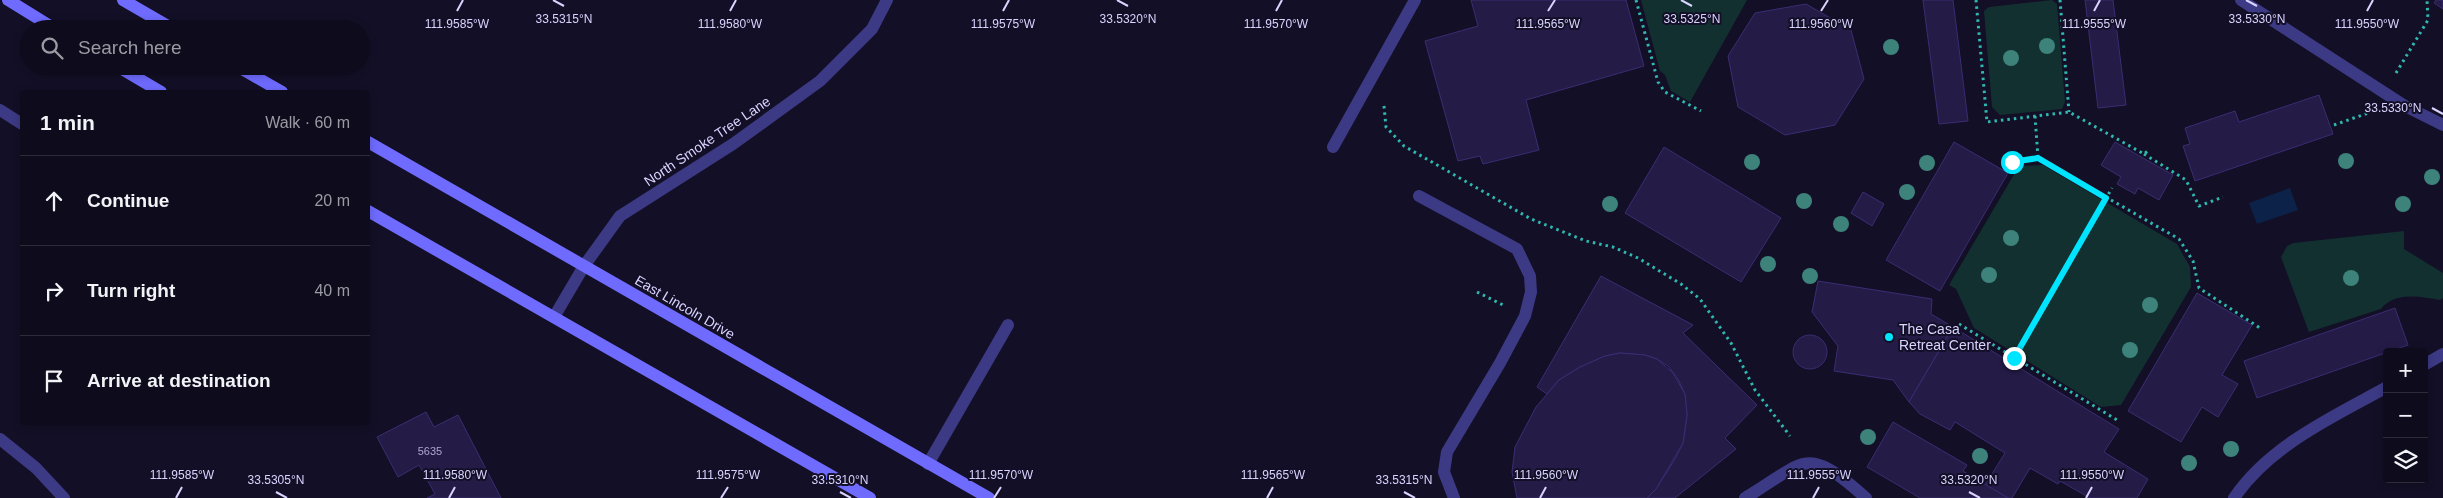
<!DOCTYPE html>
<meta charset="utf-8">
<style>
:root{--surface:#0e0b1c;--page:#1c1929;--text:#f1f3f6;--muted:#9b9ba3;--line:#2e2b3b}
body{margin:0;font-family:Helvetica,sans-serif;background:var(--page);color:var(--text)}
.controls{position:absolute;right:15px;bottom:15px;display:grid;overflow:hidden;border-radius:5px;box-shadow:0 2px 8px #0003}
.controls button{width:45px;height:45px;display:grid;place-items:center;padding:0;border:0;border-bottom:1px solid var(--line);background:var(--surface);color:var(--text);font:25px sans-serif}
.stop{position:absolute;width:15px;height:15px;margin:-11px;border:4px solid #00e5ff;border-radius:50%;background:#fff}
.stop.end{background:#00e5ff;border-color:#fff;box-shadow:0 1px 5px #0008}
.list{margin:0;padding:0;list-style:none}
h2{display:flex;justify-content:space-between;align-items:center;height:65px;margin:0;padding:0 20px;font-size:21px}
h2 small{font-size:16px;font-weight:400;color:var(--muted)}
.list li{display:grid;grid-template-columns:32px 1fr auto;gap:15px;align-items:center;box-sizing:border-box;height:90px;padding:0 20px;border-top:1px solid var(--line)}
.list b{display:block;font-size:19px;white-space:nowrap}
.list em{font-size:16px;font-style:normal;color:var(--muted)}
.icon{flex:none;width:28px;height:28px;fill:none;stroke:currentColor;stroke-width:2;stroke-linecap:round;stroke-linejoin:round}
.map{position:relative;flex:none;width:2443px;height:498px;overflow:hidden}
.search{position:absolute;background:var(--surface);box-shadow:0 2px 8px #0003;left:20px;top:20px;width:350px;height:55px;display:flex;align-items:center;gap:12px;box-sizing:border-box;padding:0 18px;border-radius:28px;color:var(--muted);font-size:19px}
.panel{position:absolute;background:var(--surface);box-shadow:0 2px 8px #0003;left:20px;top:90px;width:350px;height:335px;border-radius:5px}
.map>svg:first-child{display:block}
.green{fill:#12302f}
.water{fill:#0c2248}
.building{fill:#241b47;stroke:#3b2d73}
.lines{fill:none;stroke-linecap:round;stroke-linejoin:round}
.path{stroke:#2fb8b0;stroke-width:3;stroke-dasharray:2.5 4;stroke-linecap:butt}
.service{stroke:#3d3a85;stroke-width:12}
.minor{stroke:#3d3a85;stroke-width:12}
.secondary{stroke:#6f6bff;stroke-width:12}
.tree{fill:#3d827b}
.route{stroke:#00e5ff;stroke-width:6}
.ticks{fill:none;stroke:#d9d4ff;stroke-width:2}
.poi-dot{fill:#00e5ff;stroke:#130f26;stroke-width:2}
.labels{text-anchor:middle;stroke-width:4;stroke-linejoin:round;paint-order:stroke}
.number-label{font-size:11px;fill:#aca6d1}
.street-label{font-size:14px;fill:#d9d4ff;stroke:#130f26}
.poi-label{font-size:14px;fill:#d9d4ff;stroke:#130f26;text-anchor:start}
.ticks-label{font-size:12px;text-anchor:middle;fill:#d9d4ff;stroke:#130f26;stroke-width:4;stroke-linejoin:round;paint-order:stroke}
</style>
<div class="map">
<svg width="2443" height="498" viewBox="0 0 2443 498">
<rect width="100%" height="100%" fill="#130f26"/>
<!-- green -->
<g class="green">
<polygon points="1641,0 1747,0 1690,102 1671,91 1665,75 1660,71"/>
<polygon points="2052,0 2057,4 2065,102 2062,109 2000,115 1992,107 1984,11 1989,7"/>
<polygon points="2043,165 2177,244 2190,267 2191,287 2121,405 2101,407 1974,328 1956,289 1949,285 2019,166"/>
<path d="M 2404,231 L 2404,249 L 2443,273 L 2443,298 L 2440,300 C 2421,297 2395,291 2381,309 L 2309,332 L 2281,257 L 2287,246 L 2293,243 Z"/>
</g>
<!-- water -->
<polygon class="water" points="2290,188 2298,210 2257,224 2249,203"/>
<!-- building -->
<g class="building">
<polygon points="1471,0 1626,0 1644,66 1526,100 1539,150 1483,164 1480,156 1458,161 1425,41 1478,26"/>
<polygon points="1923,0 1953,0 1968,121 1939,124"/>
<polygon points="2085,0 2113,0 2126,105 2098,108"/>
<polygon points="2436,0 2443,0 2443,9 2434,3"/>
<polygon points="1806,4 1851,30 1864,79 1835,125 1785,135 1738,107 1728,56 1755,13"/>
<polygon points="2319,95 2333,134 2195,181 2183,146 2190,144 2185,128 2235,111 2239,122"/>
<polygon points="1954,142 2008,173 1940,291 1886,260"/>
<polygon points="2115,142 2173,175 2159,200 2138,188 2135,194 2117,184 2121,177 2101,165"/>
<polygon points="1664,147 1781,218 1741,282 1625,213"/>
<polygon points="1863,192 1884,204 1872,226 1851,213"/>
<polygon points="1601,276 1693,325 1683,333 1757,405 1725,438 1736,449 1675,498 1647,498 1656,489 1675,459 1683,443 1685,430 1687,415 1685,394 1678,379 1668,366 1657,359 1645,355 1620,353 1605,356 1580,367 1559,380 1547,394 1537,387"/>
<polygon points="1818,281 1932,299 1931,314 1953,327 1909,402 1893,380 1834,371 1838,346 1812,312"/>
<polygon points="2197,293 2252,325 2222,375 2238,384 2218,417 2202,407 2181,442 2128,411"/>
<polygon points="2395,308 2408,345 2257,398 2244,361"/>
<polygon points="1953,327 2119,429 2104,452 2148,479 2137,498 2090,498 2060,481 2058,484 2030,468 2012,498 2008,498 1985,485 2005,453 1955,422 1950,430 1920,414 1909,402"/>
<circle cx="1810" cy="352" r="17"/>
<polygon points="1620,353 1645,355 1657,359 1673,373 1685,394 1687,415 1683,443 1656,489 1647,498 1517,498 1512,472 1515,447 1536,407 1559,380 1580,367 1605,356"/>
<polygon points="426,412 434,427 458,415 501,498 427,498 435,494 419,465 398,477 377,437"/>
<polygon points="1893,422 1967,465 1963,471 2008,498 1920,498 1867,467"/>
</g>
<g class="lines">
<!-- path -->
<g class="path">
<polyline points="1636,0 1658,82 1665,92 1701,111"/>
<polyline points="1976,0 1987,122 2069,112 2144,154 2149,150"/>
<polyline points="2060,0 2069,112"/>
<polyline points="2396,73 2428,20 2427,0"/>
<polyline points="1384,106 1386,127 1404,146 1531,219 1586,241 1613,247 1638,258 1681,284 1700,299 1731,343 1755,390 1790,436"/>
<polyline points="2035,116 2038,158"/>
<polyline points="2334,125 2371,112"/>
<polyline points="2144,154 2186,180 2199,206 2223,197"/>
<polyline points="2012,162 2038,158 2179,239 2193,261 2199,288 2260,328"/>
<polyline points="1477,292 1503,305"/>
<polyline points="1959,324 2117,420"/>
<polyline points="2011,363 2112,188"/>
</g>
<!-- service -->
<g class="service">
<polyline points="2241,0 2405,106 2443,125"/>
<polyline points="0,110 22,124"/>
<polyline points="1333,147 1415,0"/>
<polyline points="1419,196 1517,249 1530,276 1531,292 1525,316 1500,363 1447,452 1444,472 1454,498"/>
<polyline points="2424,365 2443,354"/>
<polyline points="0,439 36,468 64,498"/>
<polyline points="928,464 1008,325"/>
<path d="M 1745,498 C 1807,461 1804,443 1866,498"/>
<path d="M 2234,498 C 2270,445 2333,417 2387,387"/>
</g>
<!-- minor -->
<polyline class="minor" points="554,317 584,266 620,216 733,144 820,81 872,29 887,0"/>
<!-- secondary -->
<g class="secondary">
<polyline points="8,0 55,29"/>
<polyline points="123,0 173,29"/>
<polyline points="117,66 161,92"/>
<polyline points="237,66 282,92"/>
<polyline points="368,142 989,498"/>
<polyline points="368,211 870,498"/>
</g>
</g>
<!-- trees -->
<g class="tree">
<circle cx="2047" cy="46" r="8"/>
<circle cx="1891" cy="47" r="8"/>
<circle cx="2011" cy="58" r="8"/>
<circle cx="2346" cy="161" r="8"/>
<circle cx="1752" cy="162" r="8"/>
<circle cx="1927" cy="163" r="8"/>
<circle cx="2432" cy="177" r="8"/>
<circle cx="1907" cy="192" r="8"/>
<circle cx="1804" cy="201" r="8"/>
<circle cx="1610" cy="204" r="8"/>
<circle cx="2403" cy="204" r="8"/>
<circle cx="1841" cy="224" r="8"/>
<circle cx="2011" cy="238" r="8"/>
<circle cx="1768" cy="264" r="8"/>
<circle cx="1989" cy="275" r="8"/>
<circle cx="1810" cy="276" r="8"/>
<circle cx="2351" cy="278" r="8"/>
<circle cx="2150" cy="305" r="8"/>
<circle cx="2130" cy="350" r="8"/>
<circle cx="1868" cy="437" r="8"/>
<circle cx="2231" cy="449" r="8"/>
<circle cx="1980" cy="456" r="8"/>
<circle cx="2189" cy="463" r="8"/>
</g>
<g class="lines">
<!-- route -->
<polyline class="route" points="2012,162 2038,158 2106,198 2014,358"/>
</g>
<!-- ticks -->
<path class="ticks" d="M 553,0 L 564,6M 1117,0 L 1128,6M 1681,0 L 1692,6M 2246,0 L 2257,6M 457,11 L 463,0M 730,11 L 736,0M 1003,11 L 1009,0M 1276,11 L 1282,0M 1548,11 L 1555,0M 1821,11 L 1828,0M 2094,11 L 2100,0M 2367,11 L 2373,0M 2432,108 L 2443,114M 276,492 L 287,498M 840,492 L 851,498M 1404,492 L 1415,498M 1969,492 L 1980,498M 176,498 L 182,487M 449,498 L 455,487M 721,498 L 728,487M 994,498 L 1001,487M 1267,498 L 1273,487M 1540,498 L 1546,487M 1813,498 L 1819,487M 2086,498 L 2092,487"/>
<!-- markers -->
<circle class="poi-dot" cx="1889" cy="337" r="5"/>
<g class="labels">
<!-- number labels -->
<g class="number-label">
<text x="430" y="455">5635</text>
</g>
<!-- street labels -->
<g class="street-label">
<text transform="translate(707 141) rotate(-34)" y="5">North Smoke Tree Lane</text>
<text transform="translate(685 307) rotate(30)" y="5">East Lincoln Drive</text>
</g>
<!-- poi labels -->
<g class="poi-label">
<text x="1899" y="334">The Casa<tspan x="1899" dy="16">Retreat Center</tspan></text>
</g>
</g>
<g class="ticks-label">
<text x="1692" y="23">33.5325°N</text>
<text x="564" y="23">33.5315°N</text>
<text x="1128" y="23">33.5320°N</text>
<text x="2257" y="23">33.5330°N</text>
<text x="2367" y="28">111.9550°W</text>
<text x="457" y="28">111.9585°W</text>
<text x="730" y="28">111.9580°W</text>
<text x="1003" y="28">111.9575°W</text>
<text x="1276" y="28">111.9570°W</text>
<text x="1548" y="28">111.9565°W</text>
<text x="1821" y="28">111.9560°W</text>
<text x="2094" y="28">111.9555°W</text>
<text x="2393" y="112">33.5330°N</text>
<text x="182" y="479">111.9585°W</text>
<text x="455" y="479">111.9580°W</text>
<text x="728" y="479">111.9575°W</text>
<text x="1001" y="479">111.9570°W</text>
<text x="1273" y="479">111.9565°W</text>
<text x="1546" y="479">111.9560°W</text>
<text x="1819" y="479">111.9555°W</text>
<text x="2092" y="479">111.9550°W</text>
<text x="276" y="484">33.5305°N</text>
<text x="840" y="484">33.5310°N</text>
<text x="1404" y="484">33.5315°N</text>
<text x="1969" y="484">33.5320°N</text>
</g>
</svg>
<div class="controls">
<button>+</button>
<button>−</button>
<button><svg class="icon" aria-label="layers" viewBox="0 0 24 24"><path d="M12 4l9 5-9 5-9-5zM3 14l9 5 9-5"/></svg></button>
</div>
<div class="stop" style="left:2012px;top:162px"></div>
<div class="stop end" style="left:2014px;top:358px"></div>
<div class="search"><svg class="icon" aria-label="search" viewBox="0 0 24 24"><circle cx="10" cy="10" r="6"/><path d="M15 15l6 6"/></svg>Search here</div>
<section class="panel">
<h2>1 min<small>Walk · 60 m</small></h2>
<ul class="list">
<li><svg class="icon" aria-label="ahead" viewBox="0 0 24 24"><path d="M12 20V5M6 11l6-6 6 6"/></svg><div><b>Continue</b></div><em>20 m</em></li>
<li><svg class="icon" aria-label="right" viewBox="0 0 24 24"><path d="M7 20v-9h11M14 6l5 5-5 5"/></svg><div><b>Turn right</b></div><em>40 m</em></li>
<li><svg class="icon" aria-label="arrive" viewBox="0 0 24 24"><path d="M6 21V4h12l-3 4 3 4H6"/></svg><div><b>Arrive at destination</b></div></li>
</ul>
</section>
</div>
